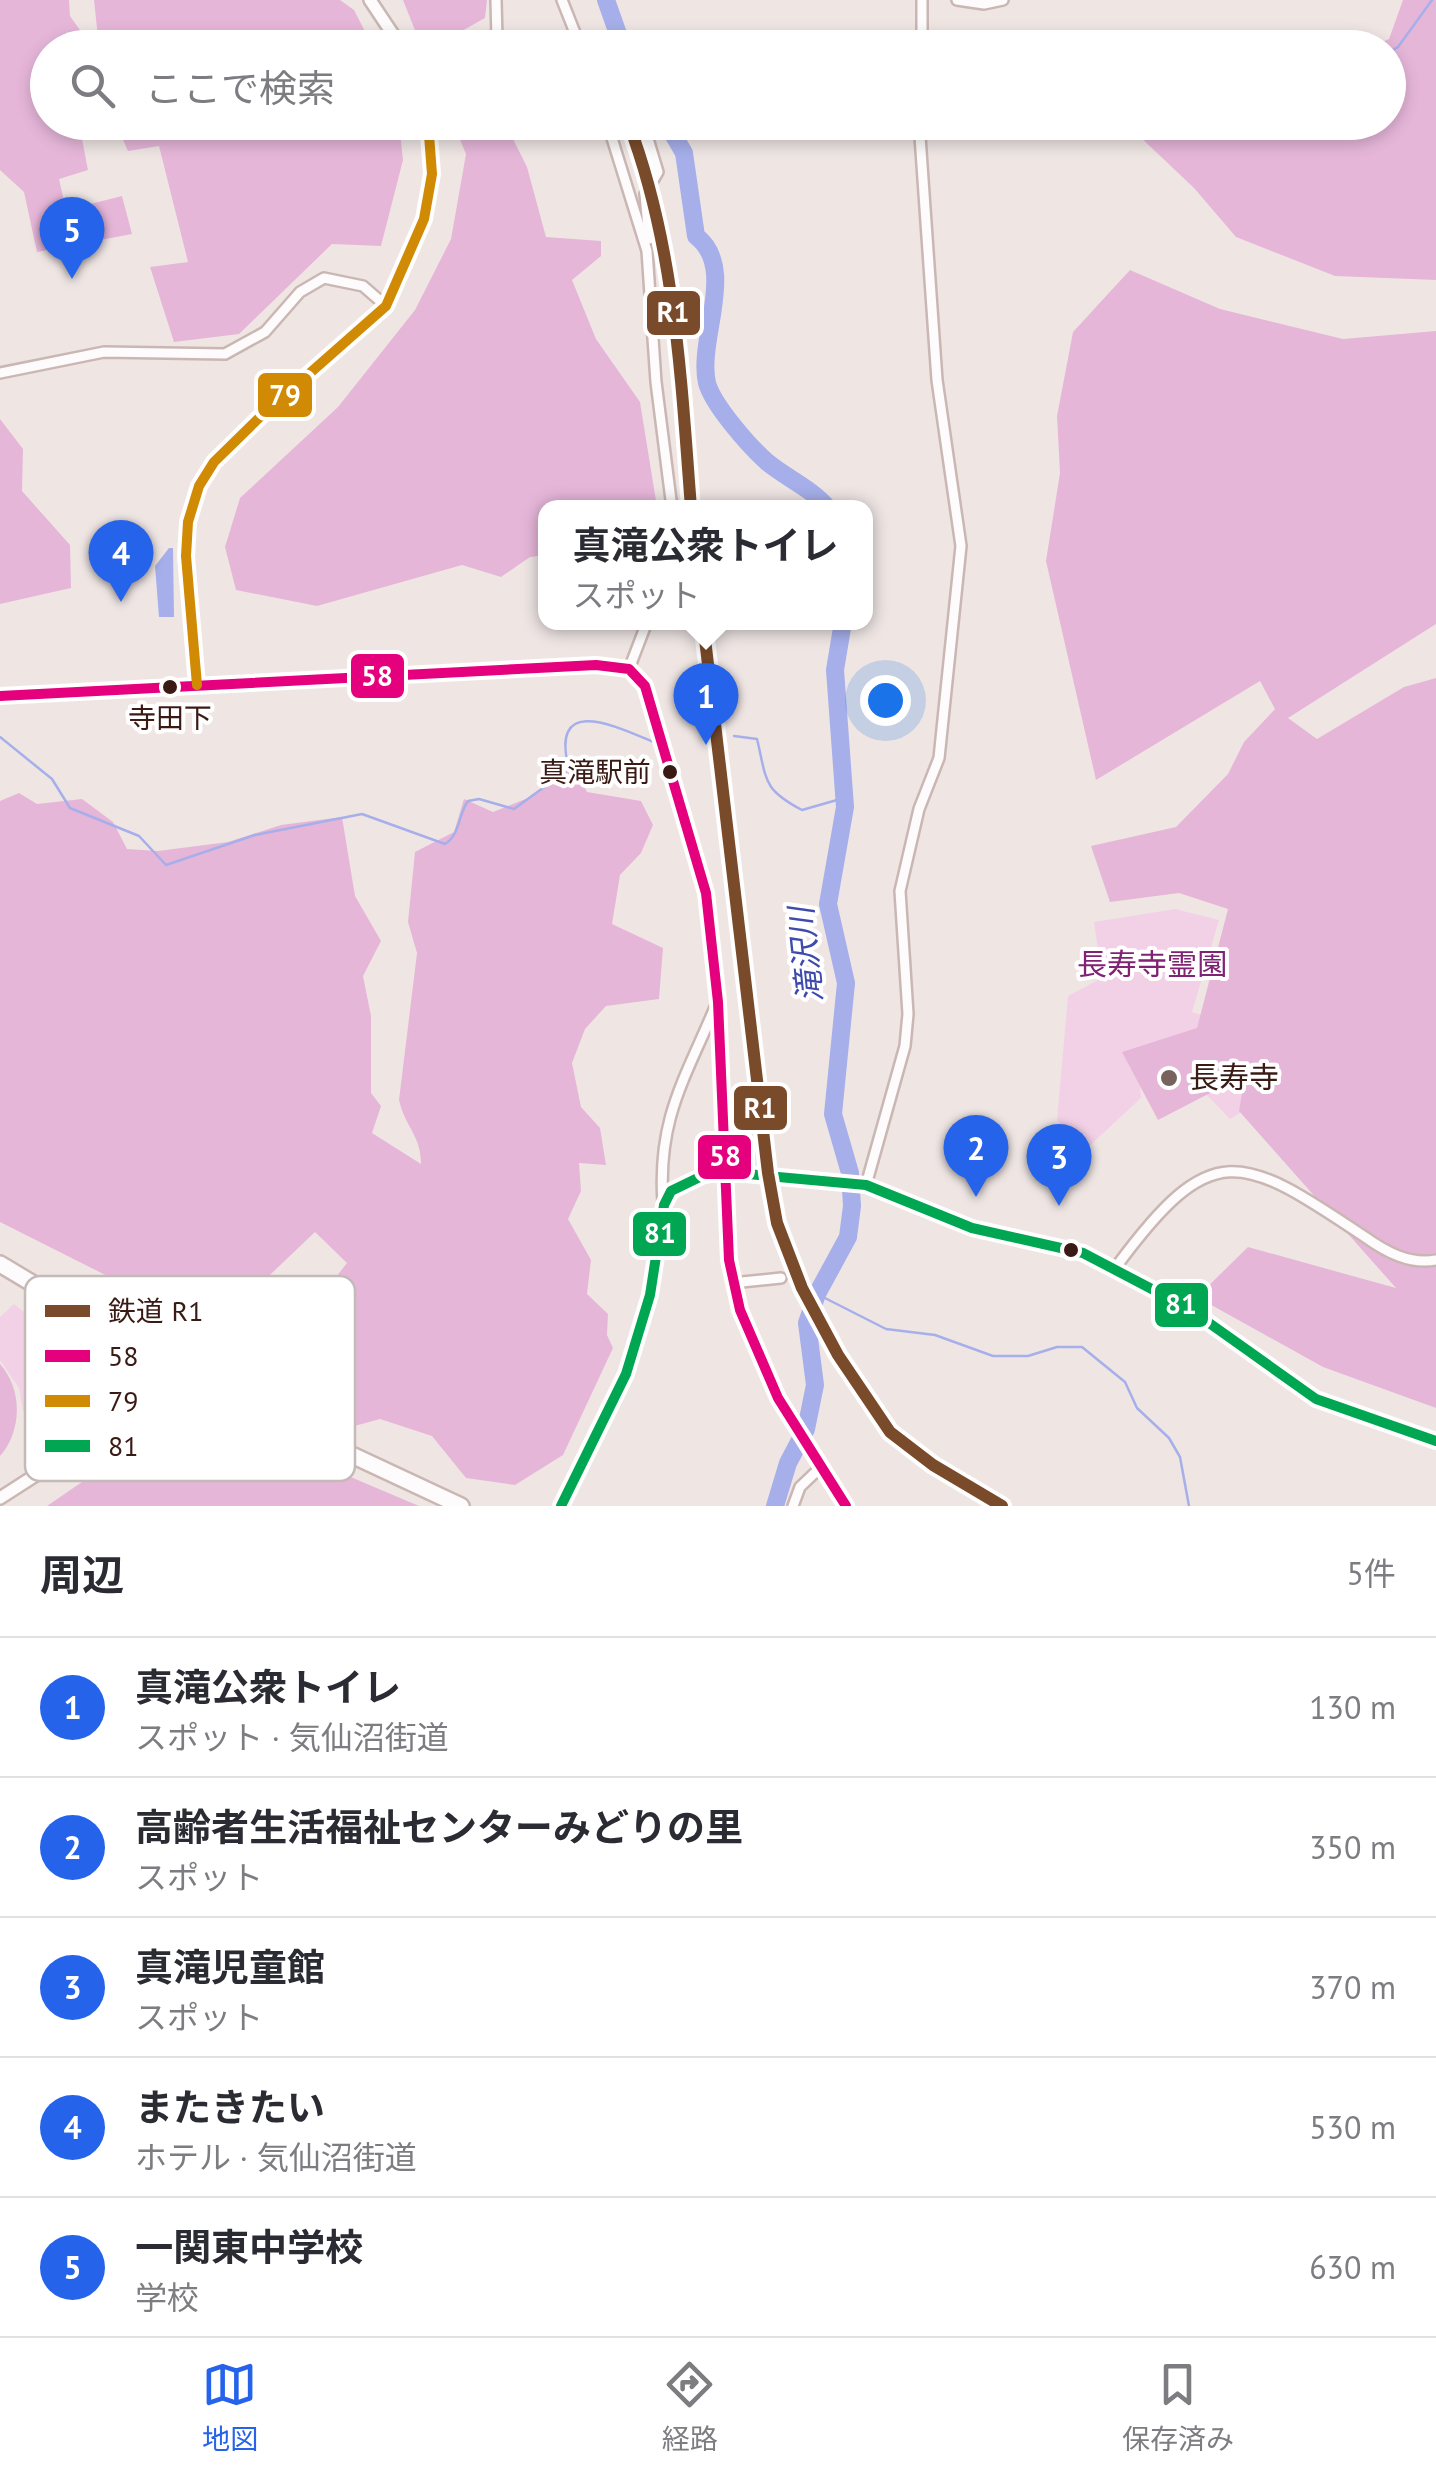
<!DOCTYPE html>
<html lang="ja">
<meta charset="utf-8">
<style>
:root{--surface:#fff;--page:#f7f7f7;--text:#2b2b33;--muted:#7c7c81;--line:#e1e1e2;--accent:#2563eb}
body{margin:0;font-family:"PT Sans","Noto Sans JP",sans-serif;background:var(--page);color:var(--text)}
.you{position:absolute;left:885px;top:700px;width:35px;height:35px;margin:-25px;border:8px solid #fff;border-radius:50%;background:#1a73e8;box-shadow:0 0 0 15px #1a73e833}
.badge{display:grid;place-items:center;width:65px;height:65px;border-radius:50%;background:var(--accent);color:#fff;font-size:32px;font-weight:700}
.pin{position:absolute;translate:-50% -82px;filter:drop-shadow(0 2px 5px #0008)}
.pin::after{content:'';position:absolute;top:52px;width:35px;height:30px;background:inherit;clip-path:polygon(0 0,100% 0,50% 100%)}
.popup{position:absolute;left:538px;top:500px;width:335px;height:130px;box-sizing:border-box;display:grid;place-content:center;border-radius:20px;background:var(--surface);filter:drop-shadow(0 2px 8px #0005);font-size:32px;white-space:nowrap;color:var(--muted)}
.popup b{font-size:38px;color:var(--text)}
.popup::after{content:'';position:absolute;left:50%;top:100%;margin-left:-20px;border:20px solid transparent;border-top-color:var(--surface)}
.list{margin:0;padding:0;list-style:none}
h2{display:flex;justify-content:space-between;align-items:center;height:130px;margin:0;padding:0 40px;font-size:42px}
h2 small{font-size:32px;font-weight:400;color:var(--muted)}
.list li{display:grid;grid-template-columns:65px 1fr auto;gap:30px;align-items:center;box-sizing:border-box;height:140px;padding:0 40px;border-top:2px solid var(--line)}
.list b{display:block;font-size:38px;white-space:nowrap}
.list p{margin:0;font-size:32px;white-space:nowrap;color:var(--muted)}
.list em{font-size:32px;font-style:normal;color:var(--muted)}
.icon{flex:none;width:55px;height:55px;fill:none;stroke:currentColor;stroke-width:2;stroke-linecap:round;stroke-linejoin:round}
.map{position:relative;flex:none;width:1436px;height:1506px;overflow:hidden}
.search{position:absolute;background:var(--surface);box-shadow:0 5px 15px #0003;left:30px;right:30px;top:30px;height:110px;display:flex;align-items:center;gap:25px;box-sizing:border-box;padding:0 35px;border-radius:55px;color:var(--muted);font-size:38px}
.sheet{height:830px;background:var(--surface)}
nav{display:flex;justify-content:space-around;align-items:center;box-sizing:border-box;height:140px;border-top:2px solid var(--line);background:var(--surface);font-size:28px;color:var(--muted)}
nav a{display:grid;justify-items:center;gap:5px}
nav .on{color:var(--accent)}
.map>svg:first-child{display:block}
.green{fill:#f2d1e7}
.forest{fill:#e6b6d9}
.water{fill:#a6afea}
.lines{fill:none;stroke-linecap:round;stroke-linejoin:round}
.stream{stroke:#a6afea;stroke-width:2.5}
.river{stroke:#a6afea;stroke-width:18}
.minor-casing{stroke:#cab7b3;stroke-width:14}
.tertiary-casing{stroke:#cab7b3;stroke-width:16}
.trunk-casing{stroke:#cab7b3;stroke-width:20}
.minor{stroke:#fdfbfb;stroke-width:9}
.tertiary{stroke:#fdfbfb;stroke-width:11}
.trunk{stroke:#fdfbfb;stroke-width:15}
.bus-1-casing{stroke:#fff;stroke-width:18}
.bus-2-casing{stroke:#fff;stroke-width:18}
.bus-3-casing{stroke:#fff;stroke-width:18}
.bus-1{stroke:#e5007d;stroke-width:10}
.bus-2{stroke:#d18a04;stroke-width:10}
.bus-3{stroke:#00a651;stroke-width:10}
.rail-1-casing{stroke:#fff;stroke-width:20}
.rail-1{stroke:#7a4b2a;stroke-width:12}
.bus-dot{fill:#391a14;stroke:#fff;stroke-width:4}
.poi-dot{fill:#79615d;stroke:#fff;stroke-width:4}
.labels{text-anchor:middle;stroke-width:8;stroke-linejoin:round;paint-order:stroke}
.bus-label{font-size:28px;fill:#391a14;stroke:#fff}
.park-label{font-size:30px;fill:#802374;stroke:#fff}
.poi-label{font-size:30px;fill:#391a14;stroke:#fff;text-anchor:start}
.water-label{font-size:32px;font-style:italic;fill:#3f4aad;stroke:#fff}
.key{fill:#fff;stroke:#c4bab8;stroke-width:2.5}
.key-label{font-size:28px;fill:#391a14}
.line-badge{stroke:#fff;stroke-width:4}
.badge-label{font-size:28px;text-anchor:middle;font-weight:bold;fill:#fff}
</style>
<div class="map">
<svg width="1436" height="1506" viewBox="0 0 1436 1506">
<rect width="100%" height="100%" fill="#efe6e4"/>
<!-- green -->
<g class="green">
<polygon points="1175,909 1219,920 1192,1012 1240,1027 1323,1065 1230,1119 1199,1087 1139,1069 1141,1098 1086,1149 1057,1120 1068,996 1102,978 1094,922"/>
<polygon points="14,1304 74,1351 47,1411 23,1411 19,1388 0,1360 0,1317"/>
</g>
<!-- forest -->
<g class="forest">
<polygon points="0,0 69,0 70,16 92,47 48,48 48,122 399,123 403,160 381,246 332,244 239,334 174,342 150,267 188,262 159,146 128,151 119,131 82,139 88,170 59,179 66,210 122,196 132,234 37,252 24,192 0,170"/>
<polygon points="94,0 340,0 354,10 373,47 99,47"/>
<polygon points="403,0 487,0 485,18 460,32 467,47 422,48"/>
<polygon points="1403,0 1436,0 1436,280 1335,276 1236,237 1194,188 1137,134 1169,122 1388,122 1388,48 1371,47 1389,39"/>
<polygon points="453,123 505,123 527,167 546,237 601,241 601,256 572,280 596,339 640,402 657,507 546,508 546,555 530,557 501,577 462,565 317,606 236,590 225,547 240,498 338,407 415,310 451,239 466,154"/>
<polygon points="1130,270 1220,309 1343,339 1436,331 1436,624 1288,718 1317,739 1404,687 1436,678 1436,1408 1323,1367 1197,1297 1248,1247 1396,1288 1239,1111 1245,1075 1158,1120 1122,1052 1197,1028 1228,909 1179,893 1110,902 1091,846 1176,827 1228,774 1244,742 1275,709 1260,681 1096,780 1046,561 1060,473 1057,416 1073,332"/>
<polygon points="0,419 23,449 22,491 70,545 71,588 0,604"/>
<path d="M 567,765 L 577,772 L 587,792 L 641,801 L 653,825 L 641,853 L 620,875 L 612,924 L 663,948 L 659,999 L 606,1006 L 585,1029 L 572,1063 L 581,1107 L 600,1128 L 606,1165 L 579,1163 L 581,1191 L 568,1219 L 591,1260 L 587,1294 L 608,1314 L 607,1335 L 613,1348 L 563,1455 L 515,1485 L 466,1478 L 432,1436 L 380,1419 L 347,1428 L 314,1415 L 304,1392 L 318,1363 L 234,1345 L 236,1335 L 292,1333 L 347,1263 L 315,1232 L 252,1292 L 167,1306 L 0,1222 L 0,801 L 19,793 L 37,804 L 82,799 L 113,822 L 127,849 L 158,851 L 228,842 L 281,825 L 342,817 L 355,896 L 381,941 L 363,976 L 371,1016 L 371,1093 L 381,1106 L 372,1133 L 421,1164 C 421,1135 405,1127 399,1100 L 417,953 L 408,922 L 415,852 L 454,832 L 464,799 L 493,812 L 533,796 Z"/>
<path d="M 0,1364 C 23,1390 22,1431 0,1456 Z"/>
<polygon points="141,1388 419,1506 47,1506 82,1482"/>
</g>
<!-- water -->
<polygon class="water" points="169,548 173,548 174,617 159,617 155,566"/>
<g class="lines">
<!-- stream -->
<g class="stream">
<polyline points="1169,48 1183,48"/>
<polyline points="1388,53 1398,47 1432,0"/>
<path d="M 734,736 L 757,739 C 767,780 762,789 802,810 L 837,800 L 844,788"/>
<path d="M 0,737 L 52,779 L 70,808 L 139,836 L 166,865 L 255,835 L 362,814 L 445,844 C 460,835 458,815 468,801 L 479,799 L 514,809 L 569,769 C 548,690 623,730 656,743"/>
<polyline points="817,1294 886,1329 935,1335 993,1356 1028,1356 1057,1347 1082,1347 1125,1382 1137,1408 1169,1438 1180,1457 1189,1506"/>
</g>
<!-- river -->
<g class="river">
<polyline points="606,0 623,48"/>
<path d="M 666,122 L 684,153 L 696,236 C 738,268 697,339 707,383 C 713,405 749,446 767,462 C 786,478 811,488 828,508"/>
<polyline points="775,1506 788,1463 806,1429 815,1385 807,1323 817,1294 848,1237 852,1206 850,1173 833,1114 846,983 828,904 845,807 835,670 843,622"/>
</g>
<!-- minor casing -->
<g class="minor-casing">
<g id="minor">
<polyline points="496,0 497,39"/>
<polyline points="562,0 581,48"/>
<polyline points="957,0 984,4 1003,0"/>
<polyline points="680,47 688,48"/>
<polyline points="922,48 922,0"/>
<polyline points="607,122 647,251 656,382 672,508"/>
<polyline points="643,122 658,172 645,194 649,239"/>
<polyline points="0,373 104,352 225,354 265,332 300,292 324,278 363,286 386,306"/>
<polyline points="629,669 647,622"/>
<polyline points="866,1185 905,1046 908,1014 900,891 919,809 939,758 961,546 937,380 919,122"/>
<path d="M 663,1203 C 657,1119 685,1079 716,1005"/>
<path d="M 1116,1267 C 1212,1137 1240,1153 1365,1237 C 1386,1252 1410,1265 1436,1260"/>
<polyline points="732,1283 781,1278"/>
<polyline points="793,1506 800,1487 821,1467"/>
</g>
</g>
<!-- tertiary casing -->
<g class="tertiary-casing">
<g id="tertiary">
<polyline points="370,0 402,48"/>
<polyline points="197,685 186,556 188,522 199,486 214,462 260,417 386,306 424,219 432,174 428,122"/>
<polyline points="0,696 596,665 629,669 645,686 706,893 718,1002 729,1260 740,1310 778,1398 846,1506"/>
<polyline points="0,1498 56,1462 122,1340"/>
<polyline points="561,1506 626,1374 650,1295 664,1205 671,1191 704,1175 725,1172 866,1185 972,1228 1083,1253 1188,1308 1316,1399 1436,1441"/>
</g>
</g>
<!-- trunk casing -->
<g class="trunk-casing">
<polyline id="trunk" points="0,1264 202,1385 461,1506"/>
</g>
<!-- minor -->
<use href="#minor" class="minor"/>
<!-- tertiary -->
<use href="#tertiary" class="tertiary"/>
<!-- trunk -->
<use href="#trunk" class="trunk"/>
<!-- bus-1 casing -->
<g class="bus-1-casing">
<polyline id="bus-1" points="0,696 596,665 629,669 645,686 706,893 718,1002 729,1260 740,1310 778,1398 846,1506"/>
</g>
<!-- bus-2 casing -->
<g class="bus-2-casing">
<polyline id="bus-2" points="197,685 186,556 188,522 199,486 214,462 260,417 386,306 424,219 432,174 428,122"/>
</g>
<!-- bus-3 casing -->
<g class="bus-3-casing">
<polyline id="bus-3" points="561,1506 626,1374 650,1295 664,1205 671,1191 704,1175 725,1172 866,1185 972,1228 1083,1253 1188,1308 1316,1399 1436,1441"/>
</g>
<!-- bus-1 -->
<use href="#bus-1" class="bus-1"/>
<!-- bus-2 -->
<use href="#bus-2" class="bus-2"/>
<!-- bus-3 -->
<use href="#bus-3" class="bus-3"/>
<!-- rail-1 casing -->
<g class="rail-1-casing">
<g id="rail-1">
<path d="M 628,122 C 675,245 681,378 691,508"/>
<polyline points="703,622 768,1173 777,1223 802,1288 838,1355 890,1432 933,1465 1002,1506"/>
</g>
</g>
<!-- rail-1 -->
<use href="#rail-1" class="rail-1"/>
</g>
<!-- markers -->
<g class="bus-dot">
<circle cx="170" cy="687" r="9"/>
<circle cx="670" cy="772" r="9"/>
<circle cx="1071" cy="1250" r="9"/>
</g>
<circle class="poi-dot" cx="1169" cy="1078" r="10"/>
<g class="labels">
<!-- bus labels -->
<g class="bus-label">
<text x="170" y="728">寺田下</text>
<text x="651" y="782" text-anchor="end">真滝駅前</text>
</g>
<!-- park labels -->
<g class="park-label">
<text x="1152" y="975">長寿寺霊園</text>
</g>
<!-- poi labels -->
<g class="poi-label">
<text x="1189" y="1088">長寿寺</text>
</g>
<!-- water labels -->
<g class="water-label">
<text transform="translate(806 955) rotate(-96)" y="11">滝沢川</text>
</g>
</g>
<!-- legend -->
<rect x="25" y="1276" width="330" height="205" rx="15" class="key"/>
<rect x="45" y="1305" width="45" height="12" fill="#7a4b2a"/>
<rect x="45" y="1350" width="45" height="12" fill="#e5007d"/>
<rect x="45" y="1395" width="45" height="12" fill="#d18a04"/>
<rect x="45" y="1440" width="45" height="12" fill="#00a651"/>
<g class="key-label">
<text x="108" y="1321">鉄道 R1</text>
<text x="108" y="1366">58</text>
<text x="108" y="1411">79</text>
<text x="108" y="1456">81</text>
</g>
<g class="line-badge">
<rect x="645" y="289" width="57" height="48" rx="10" fill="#7a4b2a"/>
<rect x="256" y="371" width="58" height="48" rx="10" fill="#d18a04"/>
<rect x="349" y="652" width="57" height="48" rx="10" fill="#e5007d"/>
<rect x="732" y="1084" width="57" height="48" rx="10" fill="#7a4b2a"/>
<rect x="696" y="1133" width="57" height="48" rx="10" fill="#e5007d"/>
<rect x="631" y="1210" width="57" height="48" rx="10" fill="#00a651"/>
<rect x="1153" y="1281" width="57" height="48" rx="10" fill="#00a651"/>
</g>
<g class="badge-label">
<text x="673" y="322">R1</text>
<text x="285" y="405">79</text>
<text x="377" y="686">58</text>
<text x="760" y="1118">R1</text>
<text x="725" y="1166">58</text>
<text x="660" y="1243">81</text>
<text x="1181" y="1314">81</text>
</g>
</svg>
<div class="you"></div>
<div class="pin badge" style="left:706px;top:745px">1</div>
<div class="popup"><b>真滝公衆トイレ</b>スポット</div>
<div class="pin badge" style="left:976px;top:1197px">2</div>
<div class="pin badge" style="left:1059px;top:1206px">3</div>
<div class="pin badge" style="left:121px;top:602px">4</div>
<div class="pin badge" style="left:72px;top:279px">5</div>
<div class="search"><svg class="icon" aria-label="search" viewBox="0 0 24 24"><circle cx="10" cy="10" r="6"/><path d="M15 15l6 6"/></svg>ここで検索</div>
</div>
<section class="sheet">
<h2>周辺<small>5件</small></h2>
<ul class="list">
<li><span class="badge">1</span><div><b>真滝公衆トイレ</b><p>スポット · 気仙沼街道</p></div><em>130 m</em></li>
<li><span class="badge">2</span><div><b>高齢者生活福祉センターみどりの里</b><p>スポット</p></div><em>350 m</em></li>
<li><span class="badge">3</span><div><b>真滝児童館</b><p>スポット</p></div><em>370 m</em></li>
<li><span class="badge">4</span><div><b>またきたい</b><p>ホテル · 気仙沼街道</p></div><em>530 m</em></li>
<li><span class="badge">5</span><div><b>一関東中学校</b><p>学校</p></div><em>630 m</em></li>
</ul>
</section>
<nav>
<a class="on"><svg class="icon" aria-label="map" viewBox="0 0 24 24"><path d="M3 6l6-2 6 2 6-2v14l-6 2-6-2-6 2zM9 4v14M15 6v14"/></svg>地図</a>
<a><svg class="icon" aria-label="directions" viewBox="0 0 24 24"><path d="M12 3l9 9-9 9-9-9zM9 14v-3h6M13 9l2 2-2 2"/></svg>経路</a>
<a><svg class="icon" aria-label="saved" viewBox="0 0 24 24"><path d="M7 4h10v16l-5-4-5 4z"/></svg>保存済み</a>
</nav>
